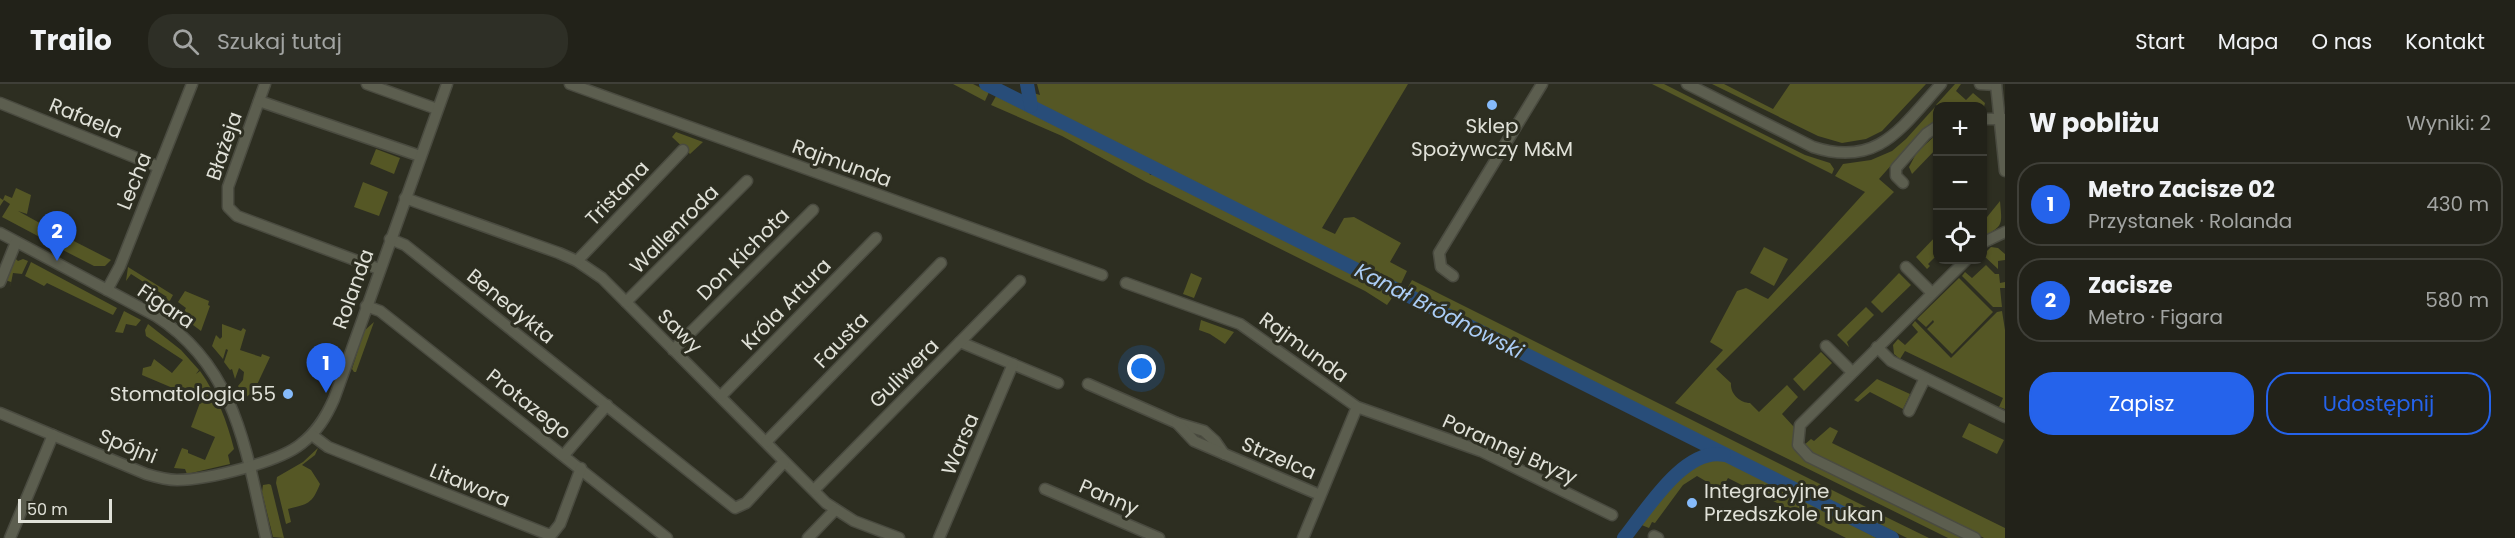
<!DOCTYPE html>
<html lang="pl">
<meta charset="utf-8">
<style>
:root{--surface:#222219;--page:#2e2f26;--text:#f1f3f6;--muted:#a2a4a2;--line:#3f3f38;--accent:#2563eb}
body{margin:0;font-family:Poppins,sans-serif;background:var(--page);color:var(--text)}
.controls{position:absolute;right:18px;top:18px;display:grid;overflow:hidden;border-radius:12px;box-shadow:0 2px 4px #0004}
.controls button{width:54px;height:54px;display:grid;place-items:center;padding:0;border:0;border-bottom:2px solid var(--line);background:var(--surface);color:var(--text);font:30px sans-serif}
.scale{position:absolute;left:18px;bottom:15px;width:94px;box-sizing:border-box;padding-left:6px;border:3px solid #e0e1d8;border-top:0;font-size:16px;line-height:21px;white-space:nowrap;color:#e0e1d8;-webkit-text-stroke:4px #2d2e21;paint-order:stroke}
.you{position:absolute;left:1142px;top:285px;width:21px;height:21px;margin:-15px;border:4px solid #fff;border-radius:50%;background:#1a73e8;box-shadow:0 0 0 9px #1a73e833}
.badge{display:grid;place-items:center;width:39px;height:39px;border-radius:50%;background:var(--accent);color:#fff;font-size:20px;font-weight:700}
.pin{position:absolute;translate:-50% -50px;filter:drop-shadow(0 2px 3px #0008)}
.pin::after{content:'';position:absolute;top:32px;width:21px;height:18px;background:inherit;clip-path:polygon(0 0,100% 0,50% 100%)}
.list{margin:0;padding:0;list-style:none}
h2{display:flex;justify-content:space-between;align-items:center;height:78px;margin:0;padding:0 24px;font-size:26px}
h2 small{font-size:20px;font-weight:400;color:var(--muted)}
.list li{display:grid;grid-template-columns:39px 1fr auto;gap:18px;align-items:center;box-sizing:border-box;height:84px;margin:0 12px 12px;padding:0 12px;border:2px solid var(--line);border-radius:24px}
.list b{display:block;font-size:22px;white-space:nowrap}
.list p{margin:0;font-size:20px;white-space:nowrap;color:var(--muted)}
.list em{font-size:20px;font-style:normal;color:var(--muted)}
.actions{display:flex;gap:12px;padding:18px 24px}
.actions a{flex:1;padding:14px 0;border:2px solid var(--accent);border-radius:24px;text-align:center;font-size:21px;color:var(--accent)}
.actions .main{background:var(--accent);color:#fff}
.icon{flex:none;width:33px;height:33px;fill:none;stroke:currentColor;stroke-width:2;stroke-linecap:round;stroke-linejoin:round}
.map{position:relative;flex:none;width:2005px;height:454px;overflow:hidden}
header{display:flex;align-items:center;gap:36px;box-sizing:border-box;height:84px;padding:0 30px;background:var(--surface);border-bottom:2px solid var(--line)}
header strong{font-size:28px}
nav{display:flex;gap:33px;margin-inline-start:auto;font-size:21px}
.search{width:420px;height:54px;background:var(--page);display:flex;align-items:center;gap:15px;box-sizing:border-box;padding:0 21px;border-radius:24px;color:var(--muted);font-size:22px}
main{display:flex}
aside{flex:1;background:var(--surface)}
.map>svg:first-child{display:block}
.green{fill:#555725}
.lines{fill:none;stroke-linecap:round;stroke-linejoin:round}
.canal{stroke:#284d79;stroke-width:14}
.minor-casing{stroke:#4a4b40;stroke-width:13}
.minor{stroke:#5c5e4f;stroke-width:10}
.poi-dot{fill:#86bbfb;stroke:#2d2e21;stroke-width:2}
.labels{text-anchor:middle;stroke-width:6;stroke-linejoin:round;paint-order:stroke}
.street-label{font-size:20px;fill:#e0e1d8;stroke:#2d2e21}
.poi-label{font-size:20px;fill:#e0e1d8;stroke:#2d2e21}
.water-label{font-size:21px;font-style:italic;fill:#abcdf6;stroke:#2d2e21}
</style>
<header>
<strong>Trailo</strong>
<div class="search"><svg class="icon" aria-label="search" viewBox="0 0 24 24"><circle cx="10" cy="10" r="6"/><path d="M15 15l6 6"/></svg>Szukaj tutaj</div>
<nav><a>Start</a><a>Mapa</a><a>O nas</a><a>Kontakt</a></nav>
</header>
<main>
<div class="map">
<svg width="2005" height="454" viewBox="0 0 2005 454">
<rect width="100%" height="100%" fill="#2d2e21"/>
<!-- green -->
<g class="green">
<polygon points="953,0 973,0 989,8 985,17"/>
<polygon points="1037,0 1408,0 1322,144 1335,150 1344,134 1354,133 1401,159 1390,178 1407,187 1400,202 1366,183 1312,158 1035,19 1030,8 1040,11"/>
<polygon points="1652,0 1664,0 1805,71 1830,79 1834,85 1832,90"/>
<polygon points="1712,0 1724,0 1773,25 1790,0 1926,0 1882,47 1866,55 1842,59 1818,52"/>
<polygon points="1955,0 1961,0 1956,7 1966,16 1973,9 1985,19 1984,23 1948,22 1950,20 1947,18 1942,22 1938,22 1936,21"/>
<polygon points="996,12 1149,88 1150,91 1153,90 1394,211 1387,221 1365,207 1146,98 1062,52 991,21"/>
<path d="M 1935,23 L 1937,26 L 1935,31 L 1937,37 L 1916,53 L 1879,95 L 1894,108 L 1716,285 L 1731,299 C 1730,310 1740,319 1750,319 L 1759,328 L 1787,301 L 1798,313 L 1782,330 L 1794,343 L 1793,357 L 1801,373 L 1966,454 L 1948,454 L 1675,319 L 1723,266 L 1710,258 L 1737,207 L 1746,204 L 1768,215 L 1865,108 L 1835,92 L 1843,80 L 1871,76 L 1892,67 L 1906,55 Z"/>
<polygon points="676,48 703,58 690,70 672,53"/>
<polygon points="1937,50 1937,64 1912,90 1909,83 1917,68"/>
<polygon points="376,65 400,74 394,90 370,80"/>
<polygon points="363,98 388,108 379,132 354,123"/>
<polygon points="16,104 31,111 27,130 18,127 56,148 51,159 2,133 10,120 4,116 0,122 0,114 3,116 5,111 12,114"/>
<path d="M 2000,117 C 2002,141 2004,141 1983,153 L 1983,138 Z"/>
<polygon points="1937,151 1937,171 1928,180 1930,182 1927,185 1916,173"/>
<polygon points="64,152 111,176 105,182 94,182 57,163"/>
<polygon points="1764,163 1788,175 1774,202 1750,189"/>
<polygon points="1991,163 1998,164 2005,170 2005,176 1998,177 1998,185 1983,171"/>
<polygon points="15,174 18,177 23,175 28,177 22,190 13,189 10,204 11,198 5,196"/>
<polygon points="31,178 117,224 113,231 47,199 44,202 25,192"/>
<polygon points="1986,181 1995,190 1999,190 2000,199 2005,198 2005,204 2000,204 2002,223 1993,223 1962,192 1965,188 1972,194"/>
<polygon points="128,183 173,211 167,222 160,218 167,213 131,190 126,197"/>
<polygon points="1191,189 1202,194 1194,214 1183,210"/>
<polygon points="1899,189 1911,201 1882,229 1871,218"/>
<polygon points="1959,194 1993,228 1952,270 1927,245 1934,238 1933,236 1926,243 1917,235"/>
<polygon points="1412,196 1886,433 1929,454 1907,454 1407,205"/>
<polygon points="185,207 209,217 208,221 210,222 201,247 181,232 186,224 178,218"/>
<polygon points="1866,223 1874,231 1847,258 1849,263 1837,251"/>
<polygon points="124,227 141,236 136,242 126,240 123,249 115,248"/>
<polygon points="2002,227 2005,246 2005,325 1999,323 2003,314 1905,267 1900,275 1894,270 1893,261 1898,255 1905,261 1918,248 1912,241 1915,237 1951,274 1997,228"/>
<polygon points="1201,236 1234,248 1225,260 1210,250 1199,246"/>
<polygon points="374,238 356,288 354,288 352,285 364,247"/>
<path d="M 148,240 L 181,266 L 199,286 L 196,290 L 200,287 C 217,311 227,337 234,365 L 228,371 L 230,380 L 187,390 L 185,385 L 174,384 L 182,364 L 188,366 L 188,369 L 205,376 L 215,353 L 191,343 L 201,316 L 142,291 L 143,284 L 151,282 L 154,275 L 172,289 L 183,276 L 146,252 L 145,246 Z"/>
<polygon points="222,240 241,247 243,244 246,246 240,266 261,273 262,270 270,273 254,307 245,314 238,302 243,296 244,288 239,284 235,295 232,285 230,286 224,278 228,266 226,265 223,275 212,262 216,251 220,255 222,253"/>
<polygon points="1821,268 1832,279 1804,307 1793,295"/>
<polygon points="1877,295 1910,310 1903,325 1870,308 1858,318 1854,316"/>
<polygon points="1969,339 2004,356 1997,370 1962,353"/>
<polygon points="1830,343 1838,347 1832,359 2005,444 2005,454 1984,454 1809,369 1803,362 1811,355 1814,357"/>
<path d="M 318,364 L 315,371 L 302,381 L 311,386 L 320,400 C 312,420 308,420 288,425 L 291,438 L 286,440 L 276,399 L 277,393 L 303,378 Z"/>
<path d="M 1713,374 L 1728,378 L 1877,454 L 1846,454 L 1728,394 L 1721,406 L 1697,392 L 1683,401 L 1655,439 L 1652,438 L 1649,444 L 1639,440 C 1656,419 1684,374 1713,374 Z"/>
<polygon points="269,400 271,401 284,454 273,453 262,408 263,401"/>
</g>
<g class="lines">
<!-- canal -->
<g class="canal">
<polyline points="986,0 1892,454"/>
<polyline points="1027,0 1031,22"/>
<path d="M 1624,454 C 1646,427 1684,363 1724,371"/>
</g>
<!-- minor casing -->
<g class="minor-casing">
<g id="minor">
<polyline points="265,0 228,103 228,123 237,132 379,185"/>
<polyline points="367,0 437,25"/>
<polyline points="570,0 1102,191"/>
<path d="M 1687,0 L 1813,63 C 1878,84 1901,44 1941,0"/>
<polyline points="1980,0 1996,1"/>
<polyline points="1996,0 2005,87"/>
<polyline points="259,17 420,72"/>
<polyline points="0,19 159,83"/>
<polyline points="1982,35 2005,35"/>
<polyline points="1903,99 1896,92 1896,84 1926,50 1938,42"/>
<polyline points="405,114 559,169 577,177 602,194 826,419 854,437 899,454"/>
<path d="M 0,149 L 156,232 C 237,284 246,368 266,454"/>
<polyline points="390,155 405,161 735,424 746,419 784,378"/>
<polyline points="1982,159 2005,148"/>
<polyline points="1966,176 1800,341 1798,361 1809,373 1975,454"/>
<polyline points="577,177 683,66"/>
<polyline points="1906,183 1932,209"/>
<polyline points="1453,192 1441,183 1439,169 1542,0"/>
<polyline points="0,198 16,158"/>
<polyline points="1126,199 1240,240 1357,323 1481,367 1612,431"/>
<polyline points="107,206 120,182 192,0"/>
<polyline points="626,218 747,97"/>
<polyline points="366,222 380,227 667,454"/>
<polyline points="960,258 1058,299"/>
<polyline points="1826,262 1852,288"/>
<polyline points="1877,263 1891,277 2005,333"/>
<polyline points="673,266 813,126"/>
<polyline points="1088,300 1177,339 1204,347 1215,357 1224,370"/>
<polyline points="721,312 876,154"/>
<polyline points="1909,327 1925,294"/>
<path d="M 0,329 L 146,390 C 156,393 166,396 177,396 C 207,396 279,378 301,360 C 317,348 326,333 334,315 L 447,0"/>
<polyline points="1177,339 1194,357 1320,411"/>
<polyline points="312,351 328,363 547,450 552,450 560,440 581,384"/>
<polyline points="766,358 941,179"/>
<polyline points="564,371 607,321"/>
<polyline points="1045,405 1159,454"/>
<polyline points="814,406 1020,197"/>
<polyline points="1654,452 1658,454"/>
<polyline points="10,454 53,351"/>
<polyline points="808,454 835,426"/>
<polyline points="939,454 1013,280"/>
<polyline points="1303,454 1357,323"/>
</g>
</g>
<!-- minor -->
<use href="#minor" class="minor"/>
</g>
<!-- markers -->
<g class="poi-dot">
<circle cx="1492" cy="21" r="6"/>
<circle cx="288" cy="310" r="6"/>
<circle cx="1692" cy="419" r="6"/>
</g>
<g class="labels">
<!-- street labels -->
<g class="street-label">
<text transform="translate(86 34) rotate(22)" y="7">Rafaela</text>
<text transform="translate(224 62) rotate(-71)" y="7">Błażeja</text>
<text transform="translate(842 79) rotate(20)" y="7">Rajmunda</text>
<text transform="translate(134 97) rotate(-68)" y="7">Lecha</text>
<text transform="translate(617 109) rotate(-46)" y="7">Tristana</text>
<text transform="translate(674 145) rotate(-45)" y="7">Wallenroda</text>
<text transform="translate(743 170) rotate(-45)" y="7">Don Kichota</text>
<text transform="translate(353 205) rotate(-70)" y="7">Rolanda</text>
<text transform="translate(786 220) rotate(-46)" y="7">Króla Artura</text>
<text transform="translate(166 222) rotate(34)" y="7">Figara</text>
<text transform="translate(511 222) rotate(39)" y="7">Benedykta</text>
<text transform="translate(680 247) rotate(45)" y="7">Sawy</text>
<text transform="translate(841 256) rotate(-46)" y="7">Fausta</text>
<text transform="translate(1304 263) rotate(36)" y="7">Rajmunda</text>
<text transform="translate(904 289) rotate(-45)" y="7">Guliwera</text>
<text transform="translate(529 320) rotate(38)" y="7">Protazego</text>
<text transform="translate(960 360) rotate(-67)" y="7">Warsa</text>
<text transform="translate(128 362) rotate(22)" y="7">Spójni</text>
<text transform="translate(1510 365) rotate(24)" y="7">Porannej Bryzy</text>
<text transform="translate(1279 374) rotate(23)" y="7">Strzelca</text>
<text transform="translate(470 401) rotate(22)" y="7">Litawora</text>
<text transform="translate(1109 413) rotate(23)" y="7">Panny</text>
</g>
<!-- poi labels -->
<g class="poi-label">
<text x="1492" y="49">Sklep<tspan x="1492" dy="23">Spożywczy M&amp;M</tspan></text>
<text x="276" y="317" text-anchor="end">Stomatologia 55</text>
<text x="1704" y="414" text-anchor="start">Integracyjne<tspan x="1704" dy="23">Przedszkole Tukan</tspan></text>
</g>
<!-- water labels -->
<g class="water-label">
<text transform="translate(1439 227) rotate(27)" y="7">Kanał Bródnowski</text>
</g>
</g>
</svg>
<div class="controls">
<button>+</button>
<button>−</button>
<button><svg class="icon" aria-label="locate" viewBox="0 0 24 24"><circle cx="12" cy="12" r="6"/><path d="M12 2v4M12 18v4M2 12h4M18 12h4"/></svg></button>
</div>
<div class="scale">50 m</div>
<div class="you"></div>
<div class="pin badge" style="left:326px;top:309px">1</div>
<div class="pin badge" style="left:57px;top:177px">2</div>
</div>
<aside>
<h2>W pobliżu<small>Wyniki: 2</small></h2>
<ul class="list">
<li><span class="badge">1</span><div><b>Metro Zacisze 02</b><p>Przystanek · Rolanda</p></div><em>430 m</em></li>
<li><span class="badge">2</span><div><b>Zacisze</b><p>Metro · Figara</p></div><em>580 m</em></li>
</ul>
<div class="actions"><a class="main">Zapisz</a><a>Udostępnij</a></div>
</aside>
</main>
